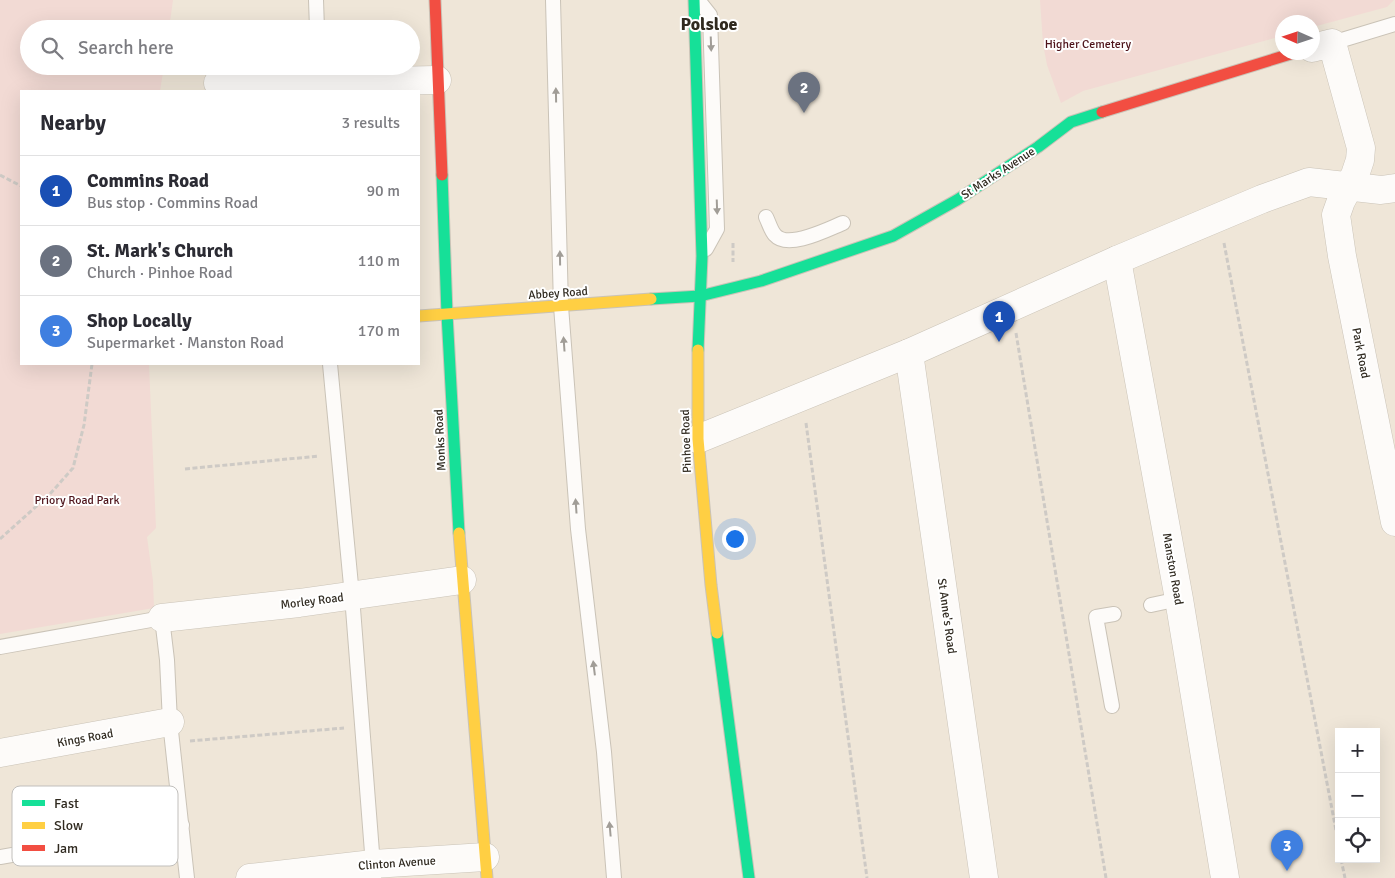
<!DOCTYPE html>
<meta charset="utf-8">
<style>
:root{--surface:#fff;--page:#f2f2f3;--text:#2b2b33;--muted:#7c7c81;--line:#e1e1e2;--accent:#736c60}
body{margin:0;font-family:Signika,sans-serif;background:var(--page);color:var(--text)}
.controls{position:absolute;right:15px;bottom:15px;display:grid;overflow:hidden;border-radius:0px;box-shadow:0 5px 20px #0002}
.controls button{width:45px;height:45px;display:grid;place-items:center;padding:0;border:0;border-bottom:1px solid var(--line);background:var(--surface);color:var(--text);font:25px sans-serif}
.compass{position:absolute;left:1275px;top:15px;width:45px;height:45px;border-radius:50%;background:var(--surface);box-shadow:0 5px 20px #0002;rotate:273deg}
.you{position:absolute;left:734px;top:538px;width:18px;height:18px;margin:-12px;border:4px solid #fff;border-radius:50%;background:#1a73e8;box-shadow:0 0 0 8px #1a73e833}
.badge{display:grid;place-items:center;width:32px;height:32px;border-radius:50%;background:var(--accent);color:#fff;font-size:16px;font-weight:700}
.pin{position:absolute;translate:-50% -41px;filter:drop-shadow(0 1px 2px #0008)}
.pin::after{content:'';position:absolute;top:26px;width:18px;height:15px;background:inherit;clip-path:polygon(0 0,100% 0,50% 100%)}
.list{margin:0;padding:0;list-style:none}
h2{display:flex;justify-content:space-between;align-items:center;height:65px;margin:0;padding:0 20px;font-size:21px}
h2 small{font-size:16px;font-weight:400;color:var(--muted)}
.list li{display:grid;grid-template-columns:32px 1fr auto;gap:15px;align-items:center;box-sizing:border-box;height:70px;padding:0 20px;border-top:1px solid var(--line)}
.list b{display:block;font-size:19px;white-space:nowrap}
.list p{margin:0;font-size:16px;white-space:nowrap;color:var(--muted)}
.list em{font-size:16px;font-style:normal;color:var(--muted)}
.icon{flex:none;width:28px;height:28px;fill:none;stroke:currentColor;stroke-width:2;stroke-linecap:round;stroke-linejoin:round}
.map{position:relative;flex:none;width:1395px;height:878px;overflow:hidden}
.search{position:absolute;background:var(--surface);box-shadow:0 5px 20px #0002;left:20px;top:20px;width:400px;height:55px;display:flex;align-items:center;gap:12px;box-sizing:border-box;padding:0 18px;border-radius:28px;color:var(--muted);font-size:19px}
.panel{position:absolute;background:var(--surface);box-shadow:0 5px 20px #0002;left:20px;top:90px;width:400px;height:275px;border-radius:0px}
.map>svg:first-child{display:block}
.green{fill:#f2dad4}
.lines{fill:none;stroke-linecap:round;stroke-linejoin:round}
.lane-casing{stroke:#cac3b7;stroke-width:16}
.street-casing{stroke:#cac3b7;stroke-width:29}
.fast-casing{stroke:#cac3b7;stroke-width:13}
.slow-casing{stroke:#cac3b7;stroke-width:13}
.jam-casing{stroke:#cac3b7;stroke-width:13}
.path{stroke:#cecac5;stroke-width:3;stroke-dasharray:5 2.5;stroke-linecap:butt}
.lane{stroke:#fdfbf9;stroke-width:14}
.street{stroke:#fdfbf9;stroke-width:28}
.fast{stroke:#16e098;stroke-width:11}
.slow{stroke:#ffcf43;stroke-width:11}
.jam{stroke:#f24e42;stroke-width:11}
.oneway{fill:#a19d97}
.labels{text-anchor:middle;stroke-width:4;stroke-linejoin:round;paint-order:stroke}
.park-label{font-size:12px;fill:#4e141b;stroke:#fff}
.street-label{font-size:12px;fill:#302a20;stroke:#fff}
.district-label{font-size:18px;font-weight:bold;fill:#302a20;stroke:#fff}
.key{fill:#fff;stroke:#c1bfbc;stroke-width:1}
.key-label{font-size:14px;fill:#302a20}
</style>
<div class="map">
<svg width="1395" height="878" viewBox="0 0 1395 878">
<rect width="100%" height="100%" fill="#efe6d8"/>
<!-- green -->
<g class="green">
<polygon points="0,0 173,0 169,29 29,29 29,66 164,66 160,91 21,91 21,364 149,364 156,528 147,537 153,581 154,608 0,634"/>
<polygon points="1040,0 1394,0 1387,7 1313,27 1312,22 1282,22 1282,36 1083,91 1061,103 1047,65 1043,44"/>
</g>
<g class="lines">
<!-- lane casing -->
<g class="lane-casing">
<g id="lane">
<polyline points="316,0 317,29"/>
<polyline points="553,0 561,306 578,529 604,752 614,878"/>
<polyline points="698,0 710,15 717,229 706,249"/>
<polyline points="1332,43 1395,24"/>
<path d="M 766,217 C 769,223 771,231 775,235 C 788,250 828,229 843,223"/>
<polyline points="330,364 352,596 374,878"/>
<polyline points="1151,605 1179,599"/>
<polyline points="0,647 162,618 167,660 170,722 187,878"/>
<polyline points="1112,706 1096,617 1114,614"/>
<polyline points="0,857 182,825"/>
</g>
</g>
<!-- street casing -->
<g class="street-casing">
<g id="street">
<polyline points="1312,48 1332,43 1361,148 1360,160 1355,175 1341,201 1336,215 1342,256 1395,522"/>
<polyline points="218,83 279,83 437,80"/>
<polyline points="1117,260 1179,599 1225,878"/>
<polyline points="909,353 984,878"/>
<polyline points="698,439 909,353 1117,260 1262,199 1309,182 1381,190 1395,188"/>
<polyline points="162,618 299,603 462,580"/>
<polyline points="0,753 170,722"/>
<polyline points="250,878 373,864 485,857"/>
</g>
</g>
<!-- fast casing -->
<g class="fast-casing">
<g id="fast">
<polyline points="694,0 702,256 698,350"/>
<polyline points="442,175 447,314 459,533"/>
<polyline points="651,299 700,296 761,281 893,236 957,200 1038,147 1071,122 1102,112"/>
<polyline points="717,633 749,878"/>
</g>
</g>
<!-- slow casing -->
<g class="slow-casing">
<g id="slow">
<polyline points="419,316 651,299"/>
<polyline points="698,350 698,439 711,585 717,633"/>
<polyline points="459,533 487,878"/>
</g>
</g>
<!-- jam casing -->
<g class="jam-casing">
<g id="jam">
<polyline points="435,0 442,175"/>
<polyline points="1102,112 1297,52"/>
</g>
</g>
<!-- path -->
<g class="path">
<polyline points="0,175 21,186"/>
<polyline points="733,243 733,262"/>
<polyline points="1224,243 1339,846"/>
<polyline points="1016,333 1106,878"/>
<polyline points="806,423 867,878"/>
<polyline points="185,469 319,456"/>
<polyline points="0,539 50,494 73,468 84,425 92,364"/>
<polyline points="190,741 344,728"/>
<polyline points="1341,859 1345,878"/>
</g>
<!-- lane -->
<use href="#lane" class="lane"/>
<!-- street -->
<use href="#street" class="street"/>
<!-- fast -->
<use href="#fast" class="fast"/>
<!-- slow -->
<use href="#slow" class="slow"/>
<!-- jam -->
<use href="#jam" class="jam"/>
</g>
<!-- one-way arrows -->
<defs><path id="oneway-solid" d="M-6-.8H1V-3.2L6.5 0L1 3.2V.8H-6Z" transform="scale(1.25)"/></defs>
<g class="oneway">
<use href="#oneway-solid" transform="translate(711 44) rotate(88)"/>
<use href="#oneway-solid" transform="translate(556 95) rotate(-91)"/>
<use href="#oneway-solid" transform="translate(717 207) rotate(88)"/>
<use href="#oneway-solid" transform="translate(560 258) rotate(-91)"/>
<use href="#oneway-solid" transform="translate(564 344) rotate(-94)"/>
<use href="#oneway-solid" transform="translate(576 506) rotate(-94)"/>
<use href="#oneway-solid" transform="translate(594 668) rotate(-97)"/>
<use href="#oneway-solid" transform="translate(610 829) rotate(-95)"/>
</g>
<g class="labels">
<!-- park labels -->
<g class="park-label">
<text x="1088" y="48">Higher Cemetery</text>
<text x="77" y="504">Priory Road Park</text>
</g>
<!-- street labels -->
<g class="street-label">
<text transform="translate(998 173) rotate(-33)" y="4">St Marks Avenue</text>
<text transform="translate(558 293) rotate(-4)" y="4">Abbey Road</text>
<text transform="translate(1361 353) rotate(79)" y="4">Park Road</text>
<text transform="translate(440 440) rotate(-93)" y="4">Monks Road</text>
<text transform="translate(686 441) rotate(-92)" y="4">Pinhoe Road</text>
<text transform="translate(1173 569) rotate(80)" y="4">Manston Road</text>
<text transform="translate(312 601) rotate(-7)" y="4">Morley Road</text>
<text transform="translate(947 616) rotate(82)" y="4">St Anne's Road</text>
<text transform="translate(85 738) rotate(-10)" y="4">Kings Road</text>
<text transform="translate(397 863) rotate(-4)" y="4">Clinton Avenue</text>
</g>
<!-- district labels -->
<g class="district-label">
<text x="709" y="30">Polsloe</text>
</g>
</g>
<!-- legend -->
<rect x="12" y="786" width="166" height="80" rx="8" class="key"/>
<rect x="22" y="800" width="23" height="6" fill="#16e098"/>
<rect x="22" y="822" width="23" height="7" fill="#ffcf43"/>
<rect x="22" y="845" width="23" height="6" fill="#f24e42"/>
<g class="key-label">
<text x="54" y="808">Fast</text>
<text x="54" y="830">Slow</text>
<text x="54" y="853">Jam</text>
</g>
</svg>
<div class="controls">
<button>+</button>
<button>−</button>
<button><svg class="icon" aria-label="locate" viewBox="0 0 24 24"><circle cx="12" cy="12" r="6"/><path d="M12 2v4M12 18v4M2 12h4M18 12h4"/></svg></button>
</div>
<svg class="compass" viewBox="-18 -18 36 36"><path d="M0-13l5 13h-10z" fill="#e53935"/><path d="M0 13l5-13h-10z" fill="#7c7c81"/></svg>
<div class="you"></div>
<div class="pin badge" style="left:999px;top:342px;background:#1a4fb4">1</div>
<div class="pin badge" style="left:804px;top:113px;background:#6b7280">2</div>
<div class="pin badge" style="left:1287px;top:871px;background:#3f7fe0">3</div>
<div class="search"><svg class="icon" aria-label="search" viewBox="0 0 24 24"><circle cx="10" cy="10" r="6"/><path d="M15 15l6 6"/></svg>Search here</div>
<section class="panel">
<h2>Nearby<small>3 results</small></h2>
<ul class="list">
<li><span class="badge" style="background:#1a4fb4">1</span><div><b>Commins Road</b><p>Bus stop · Commins Road</p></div><em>90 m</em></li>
<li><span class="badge" style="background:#6b7280">2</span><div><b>St. Mark's Church</b><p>Church · Pinhoe Road</p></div><em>110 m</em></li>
<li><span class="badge" style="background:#3f7fe0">3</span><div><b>Shop Locally</b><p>Supermarket · Manston Road</p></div><em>170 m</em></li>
</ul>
</section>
</div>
